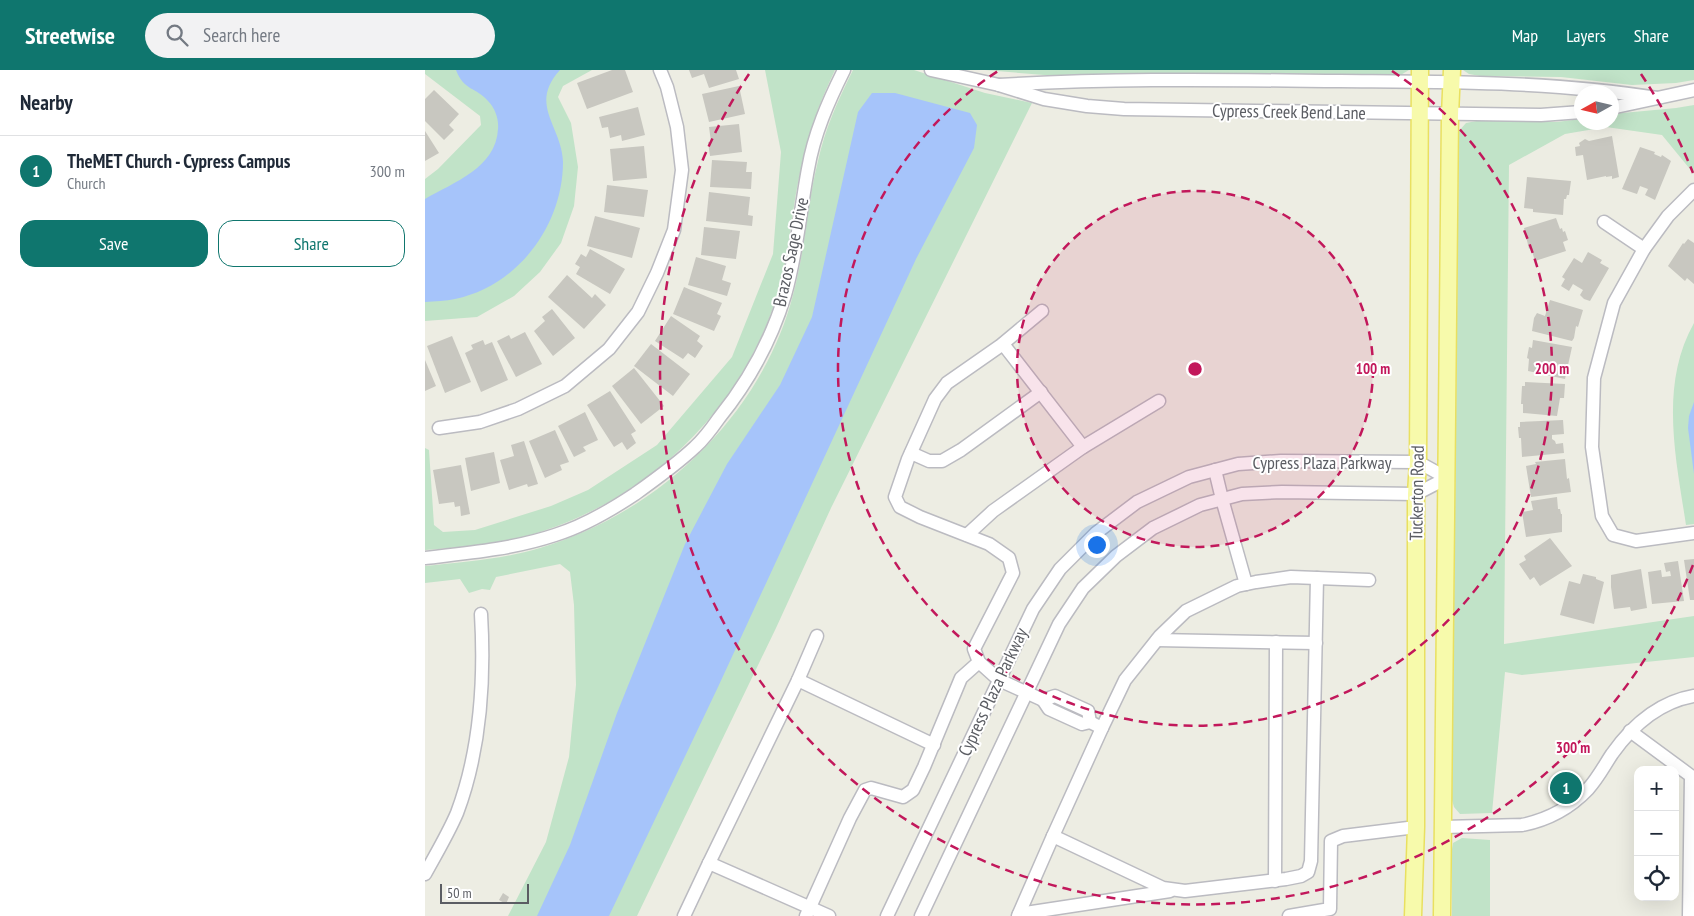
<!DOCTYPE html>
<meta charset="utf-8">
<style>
:root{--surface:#fff;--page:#f2f2f3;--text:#1f2937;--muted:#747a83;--line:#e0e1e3;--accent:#0f766e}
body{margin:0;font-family:"PT Sans Narrow",sans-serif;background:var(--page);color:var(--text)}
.controls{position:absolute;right:15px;bottom:15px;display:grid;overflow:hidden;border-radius:10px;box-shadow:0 5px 20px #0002}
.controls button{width:45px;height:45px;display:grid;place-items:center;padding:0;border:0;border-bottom:1px solid var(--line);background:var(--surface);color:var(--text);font:25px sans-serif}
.compass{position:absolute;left:1149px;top:15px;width:45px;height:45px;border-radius:50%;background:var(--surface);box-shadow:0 5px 20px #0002;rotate:262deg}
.scale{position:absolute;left:15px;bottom:12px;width:89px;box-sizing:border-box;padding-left:5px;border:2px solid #5b5d63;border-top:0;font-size:14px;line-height:18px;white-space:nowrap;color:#5b5d63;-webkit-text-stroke:4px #fff;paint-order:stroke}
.you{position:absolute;left:671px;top:474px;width:18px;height:18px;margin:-12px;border:4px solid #fff;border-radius:50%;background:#1a73e8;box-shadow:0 0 0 8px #1a73e833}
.badge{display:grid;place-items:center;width:32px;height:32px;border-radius:50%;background:var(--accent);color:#fff;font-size:16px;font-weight:700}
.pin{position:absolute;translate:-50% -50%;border:2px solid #fff;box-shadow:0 1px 5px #0006}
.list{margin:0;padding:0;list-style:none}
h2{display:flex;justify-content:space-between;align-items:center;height:65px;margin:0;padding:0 20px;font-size:21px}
h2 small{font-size:16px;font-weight:400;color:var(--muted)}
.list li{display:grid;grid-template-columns:32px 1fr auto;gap:15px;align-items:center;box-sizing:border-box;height:70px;padding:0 20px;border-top:1px solid var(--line)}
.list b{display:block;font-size:19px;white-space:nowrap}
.list p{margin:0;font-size:16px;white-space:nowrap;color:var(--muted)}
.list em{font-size:16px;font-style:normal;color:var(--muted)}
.actions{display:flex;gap:10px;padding:15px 20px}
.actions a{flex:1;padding:11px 0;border:1px solid var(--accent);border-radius:15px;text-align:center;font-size:18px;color:var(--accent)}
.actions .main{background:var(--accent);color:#fff}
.icon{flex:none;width:28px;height:28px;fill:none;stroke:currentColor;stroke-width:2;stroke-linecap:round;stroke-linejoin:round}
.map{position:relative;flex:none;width:1269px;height:846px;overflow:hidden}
header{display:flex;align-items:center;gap:30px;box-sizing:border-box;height:70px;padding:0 25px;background:var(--accent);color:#fff}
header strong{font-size:24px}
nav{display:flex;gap:28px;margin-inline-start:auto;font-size:18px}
.search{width:350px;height:45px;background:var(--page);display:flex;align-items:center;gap:12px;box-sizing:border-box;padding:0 18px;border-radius:28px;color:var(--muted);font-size:19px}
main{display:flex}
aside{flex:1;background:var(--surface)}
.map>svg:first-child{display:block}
.green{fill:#c1e3c8}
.water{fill:#a6c4fa}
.building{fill:#c8c7c0}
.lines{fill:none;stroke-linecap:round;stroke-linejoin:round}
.minor-casing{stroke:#bbbbc1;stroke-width:15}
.major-casing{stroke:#e9e060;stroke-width:19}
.minor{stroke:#fff;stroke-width:12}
.major{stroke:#f7faab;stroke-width:16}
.ring{fill:none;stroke:#c2185b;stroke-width:2.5;stroke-dasharray:9 6}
.labels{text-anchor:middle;stroke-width:4;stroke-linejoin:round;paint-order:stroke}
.street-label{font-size:18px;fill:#5b5d63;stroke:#fff}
.centre{fill:#c2185b;stroke:#fff;stroke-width:2.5}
.ring-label{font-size:15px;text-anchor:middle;font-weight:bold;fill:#c2185b;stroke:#fff;stroke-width:4;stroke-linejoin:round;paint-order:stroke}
</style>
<header>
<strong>Streetwise</strong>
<div class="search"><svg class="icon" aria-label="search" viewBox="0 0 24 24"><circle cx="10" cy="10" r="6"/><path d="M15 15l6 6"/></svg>Search here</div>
<nav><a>Map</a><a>Layers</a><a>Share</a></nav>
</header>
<main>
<aside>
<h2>Nearby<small></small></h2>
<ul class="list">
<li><span class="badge">1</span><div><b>TheMET Church - Cypress Campus</b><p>Church</p></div><em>300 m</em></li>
</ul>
<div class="actions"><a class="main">Save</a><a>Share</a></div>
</aside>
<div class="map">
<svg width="1269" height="846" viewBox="0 0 1269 846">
<rect width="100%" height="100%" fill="#edede3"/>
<!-- green -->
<g class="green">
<polygon points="0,0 167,0 138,16 133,27 146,53 153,97 149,136 136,173 115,202 89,226 52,247 0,251 0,109 13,99 56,55 55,46 0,4"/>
<path d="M 340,0 L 410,0 C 394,33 382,67 375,103 C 366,143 365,183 353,222 C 319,339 221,432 105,465 C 71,475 35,477 0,480 L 0,378 L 4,380 L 9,455 L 18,462 L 50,460 L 126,436 L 163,420 L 232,375 L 307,287 L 348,184 L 356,82 Z"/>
<path d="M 428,0 L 489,0 L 560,23 L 607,33 L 406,438 L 351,558 L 212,846 L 83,846 L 121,772 L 144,687 L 151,615 L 149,535 L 145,502 L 135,494 L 71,507 L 65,520 L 57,519 L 44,523 L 35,509 L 0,513 L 0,496 C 39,492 78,489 115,478 C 233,443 337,345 368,225 C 380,181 382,135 393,91 C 400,59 413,30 428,0 Z"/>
<polygon points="560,0 984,0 974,6 619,5"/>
<polygon points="1038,0 1269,0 1269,10 1251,13 1207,15 1136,7 1055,6 1044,4"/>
<polygon points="1269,35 1269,104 1237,65 1181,57 1140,64 1084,95 1079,574 1269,546 1269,587 1097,605 1080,602 1067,743 1035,744 1029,737 1027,730 1034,61 1041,53 1057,50 1131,52 1156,49 1156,52 1186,52 1187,44 1251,38"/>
<path d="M 1269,253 L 1269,454 L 1261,455 C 1251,389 1234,315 1269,253 Z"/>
<polygon points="1037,768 1065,770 1065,846 1027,846 1027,779 1028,773"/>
</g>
<!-- water -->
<g class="water">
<path d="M 31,0 L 135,0 C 103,35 137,56 138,92 C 138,155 93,216 30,229 C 21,231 10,231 0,232 L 0,129 C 29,112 71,98 73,59 C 74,49 70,38 63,31 C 51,17 39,21 31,0 Z"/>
<polygon points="447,23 470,23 545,43 552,55 549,78 491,189 293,617 184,846 112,846 145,775 192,643 260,474 302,394 355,315 387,247 433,42"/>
<polygon points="1269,332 1269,404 1263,358 1264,346"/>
</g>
<!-- building -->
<g class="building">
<polygon points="187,0 200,0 208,22 162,39 152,13"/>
<polygon points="264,0 311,0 314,9 284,18 279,4 267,8"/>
<polygon points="314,16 320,44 284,52 277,24"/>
<polygon points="9,20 34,44 24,55 29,60 19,70 0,51 0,29"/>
<polygon points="213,37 220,65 197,71 196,65 185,68 183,57 177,58 174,47"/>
<polygon points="314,54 317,82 285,86 283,72 286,72 284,57"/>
<polygon points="0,61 14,83 0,91"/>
<polygon points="1187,66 1194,107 1187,109 1187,106 1181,107 1181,106 1162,110 1158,85 1151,86 1150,77 1155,76 1154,73 1160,69 1164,71"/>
<polygon points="219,76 222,108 188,111 185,79"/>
<polygon points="1215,77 1230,82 1229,84 1236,87 1237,85 1246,91 1230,130 1220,125 1223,119 1215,116 1212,124 1197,119"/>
<polygon points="287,90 322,92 321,102 327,102 326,119 285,117"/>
<polygon points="1102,107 1146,111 1144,125 1142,125 1141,129 1139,129 1138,145 1108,142 1108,139 1099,138"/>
<polygon points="182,115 223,120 219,147 179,142"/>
<polygon points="284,122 325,127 323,145 328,146 327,156 281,151"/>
<polygon points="170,146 215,158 207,188 162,176"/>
<polygon points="1131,148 1135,159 1137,158 1138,162 1140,161 1143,170 1138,172 1141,181 1110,191 1106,178 1104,179 1099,158"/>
<polygon points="279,157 315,161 311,189 276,185"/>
<polygon points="1263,169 1269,173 1269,214 1262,208 1260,211 1243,196 1258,173 1259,174"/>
<polygon points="165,179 200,199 185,224 151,204 155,197 150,194 156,184 161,187"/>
<polygon points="1163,182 1177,190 1175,193 1184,198 1165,231 1159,229 1155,225 1158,220 1148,214 1144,221 1136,216 1140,209 1137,207 1149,188 1157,193"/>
<polygon points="271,187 301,196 297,210 306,213 302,226 263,215"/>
<polygon points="142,205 167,228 170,224 181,235 159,259 123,227"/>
<polygon points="259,217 297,233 292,244 296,246 289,261 248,244"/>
<polygon points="1125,230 1158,240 1153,257 1151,256 1149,268 1147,271 1107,261 1109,248 1112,243 1120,246"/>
<polygon points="127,239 150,268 128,286 109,261 120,251 117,247"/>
<polygon points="246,246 275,266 272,271 278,276 270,288 263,283 258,289 230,271"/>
<polygon points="100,262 117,294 91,307 72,271 84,265 86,269"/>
<polygon points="27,266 46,312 20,323 2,276"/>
<polygon points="58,270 60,275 67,272 83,310 56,322 40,283 48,279 46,275"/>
<polygon points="1108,270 1147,277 1140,309 1103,301 1104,289 1102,288 1104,277 1107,278"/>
<polygon points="226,274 265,304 248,326 209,296"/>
<polygon points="0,290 11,316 0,321"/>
<polygon points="209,298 239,336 216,354 187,316"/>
<polygon points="1100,312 1140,314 1139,328 1135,328 1132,346 1098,343 1098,334 1096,334 1097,316 1100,316"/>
<polygon points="185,321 211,361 206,364 211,373 202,380 197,372 189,377 162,335"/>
<polygon points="160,342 173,370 158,377 161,381 149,387 133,356"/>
<polygon points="1138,350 1139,364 1127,365 1127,369 1130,371 1131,374 1138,373 1139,383 1097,387 1096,368 1094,368 1093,357 1095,357 1095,352"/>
<polygon points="130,360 144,392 135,395 137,400 120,408 104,371"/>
<polygon points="99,371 113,414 103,417 102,414 84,420 75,390 89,386 86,375"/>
<polygon points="69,382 75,413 46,421 40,388"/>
<polygon points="1140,389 1142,409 1144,408 1146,422 1106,427 1101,396 1111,394 1110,392"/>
<polygon points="36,395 45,444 36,446 35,436 30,437 29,432 14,434 8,400"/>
<polygon points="1132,427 1133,439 1135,439 1136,444 1137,444 1137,462 1101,467 1097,442 1108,440 1106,431"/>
<polygon points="1125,468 1147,496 1115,516 1109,507 1105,510 1094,494 1101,490 1099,486"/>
<polygon points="1269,489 1269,530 1265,530 1259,490"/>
<polygon points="1253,491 1259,531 1227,534 1223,502 1236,500 1237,507 1246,506 1245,501 1241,502 1239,493"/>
<polygon points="1216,499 1222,538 1206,541 1205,537 1189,539 1186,517 1186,505"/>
<polygon points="1158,504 1171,507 1171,509 1179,512 1169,554 1135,545 1144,511 1155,514"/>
<polygon points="78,823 84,827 81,834 74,830"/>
</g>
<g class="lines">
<!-- minor casing -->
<g class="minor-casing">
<g id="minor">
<polyline points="506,0 574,15 619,29 662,36 699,39 1116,45 1156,42"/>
<path d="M 574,15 C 688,8 801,10 915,11 C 1021,12 1126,11 1232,28"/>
<polyline points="1186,38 1269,20"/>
<polyline points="1269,120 1243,146 1219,179 1189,233 1169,308 1167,377 1177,446 1188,465 1211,471 1269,463"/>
<polyline points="1179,152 1219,179"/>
<polyline points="617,241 575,276 522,313 510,329 483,389 470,427 475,437 495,447 564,474 584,488 588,503 549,579 554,592 574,610 618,630 630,626 663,641 665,652"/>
<polyline points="578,274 658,377"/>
<polyline points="14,358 55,352 93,339 140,316 184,279 213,242 232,203 249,160 257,100 252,57 242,17 235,0"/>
<polyline points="486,383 504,391 517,391 536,380 616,322"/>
<polyline points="790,400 797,429 821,514"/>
<polyline points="542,465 568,441 658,377 734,331"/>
<path d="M 0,488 C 44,483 88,479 130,465 C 159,456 186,440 210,424 C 231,409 252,394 270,377 C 279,369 287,358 294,348 C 324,311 346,271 360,225 C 372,184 375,141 383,99 C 389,64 403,32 419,0"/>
<polyline points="732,570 891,573"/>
<polyline points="373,610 392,566"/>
<polyline points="618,630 624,639 657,654 665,652 677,658 628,766 738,818 760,821 861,809 876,806 883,802 886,791 892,508"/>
<polyline points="677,658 700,610 735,566 761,541 812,516 831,512 866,507 944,510"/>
<polyline points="1205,661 1266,706 1264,846"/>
<path d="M 1018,757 L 1097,755 C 1122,750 1145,738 1163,719 C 1173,708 1179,696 1187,684 C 1207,656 1234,632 1269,626"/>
<path d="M 0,804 C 11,784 23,764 32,743 C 56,679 60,611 56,544"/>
<polyline points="850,811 851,572"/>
<polyline points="594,844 745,821"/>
<polyline points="259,846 284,793"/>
<polyline points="381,846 425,748 440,720 446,718 478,727 488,720 499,697 536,608 554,592"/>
<polyline points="404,846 284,793 373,610 509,675"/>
<polyline points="462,846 608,539 635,499 671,463 712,432 764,407 813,394 856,391 993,392 1022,408"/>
<polyline points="496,846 634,554 658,518 691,486 728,458 775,435 817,424 857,422 991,424 1022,408"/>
<polyline points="593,846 628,766"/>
<polyline points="864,846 905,839 906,771 918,766 991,757"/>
</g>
</g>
<!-- major casing -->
<g class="major-casing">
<g id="major">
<polyline points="988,846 991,757 991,424 993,392 995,0"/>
<polyline points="1017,846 1025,45 1027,0"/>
</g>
</g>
<!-- minor -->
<use href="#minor" class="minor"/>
<!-- major -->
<use href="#major" class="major"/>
</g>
<!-- distance rings -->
<circle cx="770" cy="299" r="178" fill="#c2185b" fill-opacity=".12"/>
<g class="ring">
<circle cx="770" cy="299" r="178"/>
<path d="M967 1A357 357 0 1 1 573 1"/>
<path d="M1268 495A535 535 0 1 1 324 4M1216 4A535 535 0 0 1 1268 103"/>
</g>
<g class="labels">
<!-- street labels -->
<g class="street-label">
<text transform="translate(864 42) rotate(1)" y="6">Cypress Creek Bend Lane</text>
<text transform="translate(366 182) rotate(-78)" y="6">Brazos Sage Drive</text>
<text x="897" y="399">Cypress Plaza Parkway</text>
<text transform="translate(992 423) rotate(-89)" y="6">Tuckerton Road</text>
<text transform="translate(568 622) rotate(-65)" y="6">Cypress Plaza Parkway</text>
</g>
</g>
<circle cx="770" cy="299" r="8" class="centre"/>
<g class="ring-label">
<text x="948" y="304">100 m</text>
<text x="1127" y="304">200 m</text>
<text x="1148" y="683">300 m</text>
</g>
</svg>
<div class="controls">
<button>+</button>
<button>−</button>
<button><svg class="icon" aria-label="locate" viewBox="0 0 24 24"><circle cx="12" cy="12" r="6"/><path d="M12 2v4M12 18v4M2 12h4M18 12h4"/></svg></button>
</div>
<svg class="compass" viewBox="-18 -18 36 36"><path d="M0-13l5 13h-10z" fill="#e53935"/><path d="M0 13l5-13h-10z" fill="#747a83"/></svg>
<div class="scale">50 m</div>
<div class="you"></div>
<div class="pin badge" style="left:1141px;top:718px">1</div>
</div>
</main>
